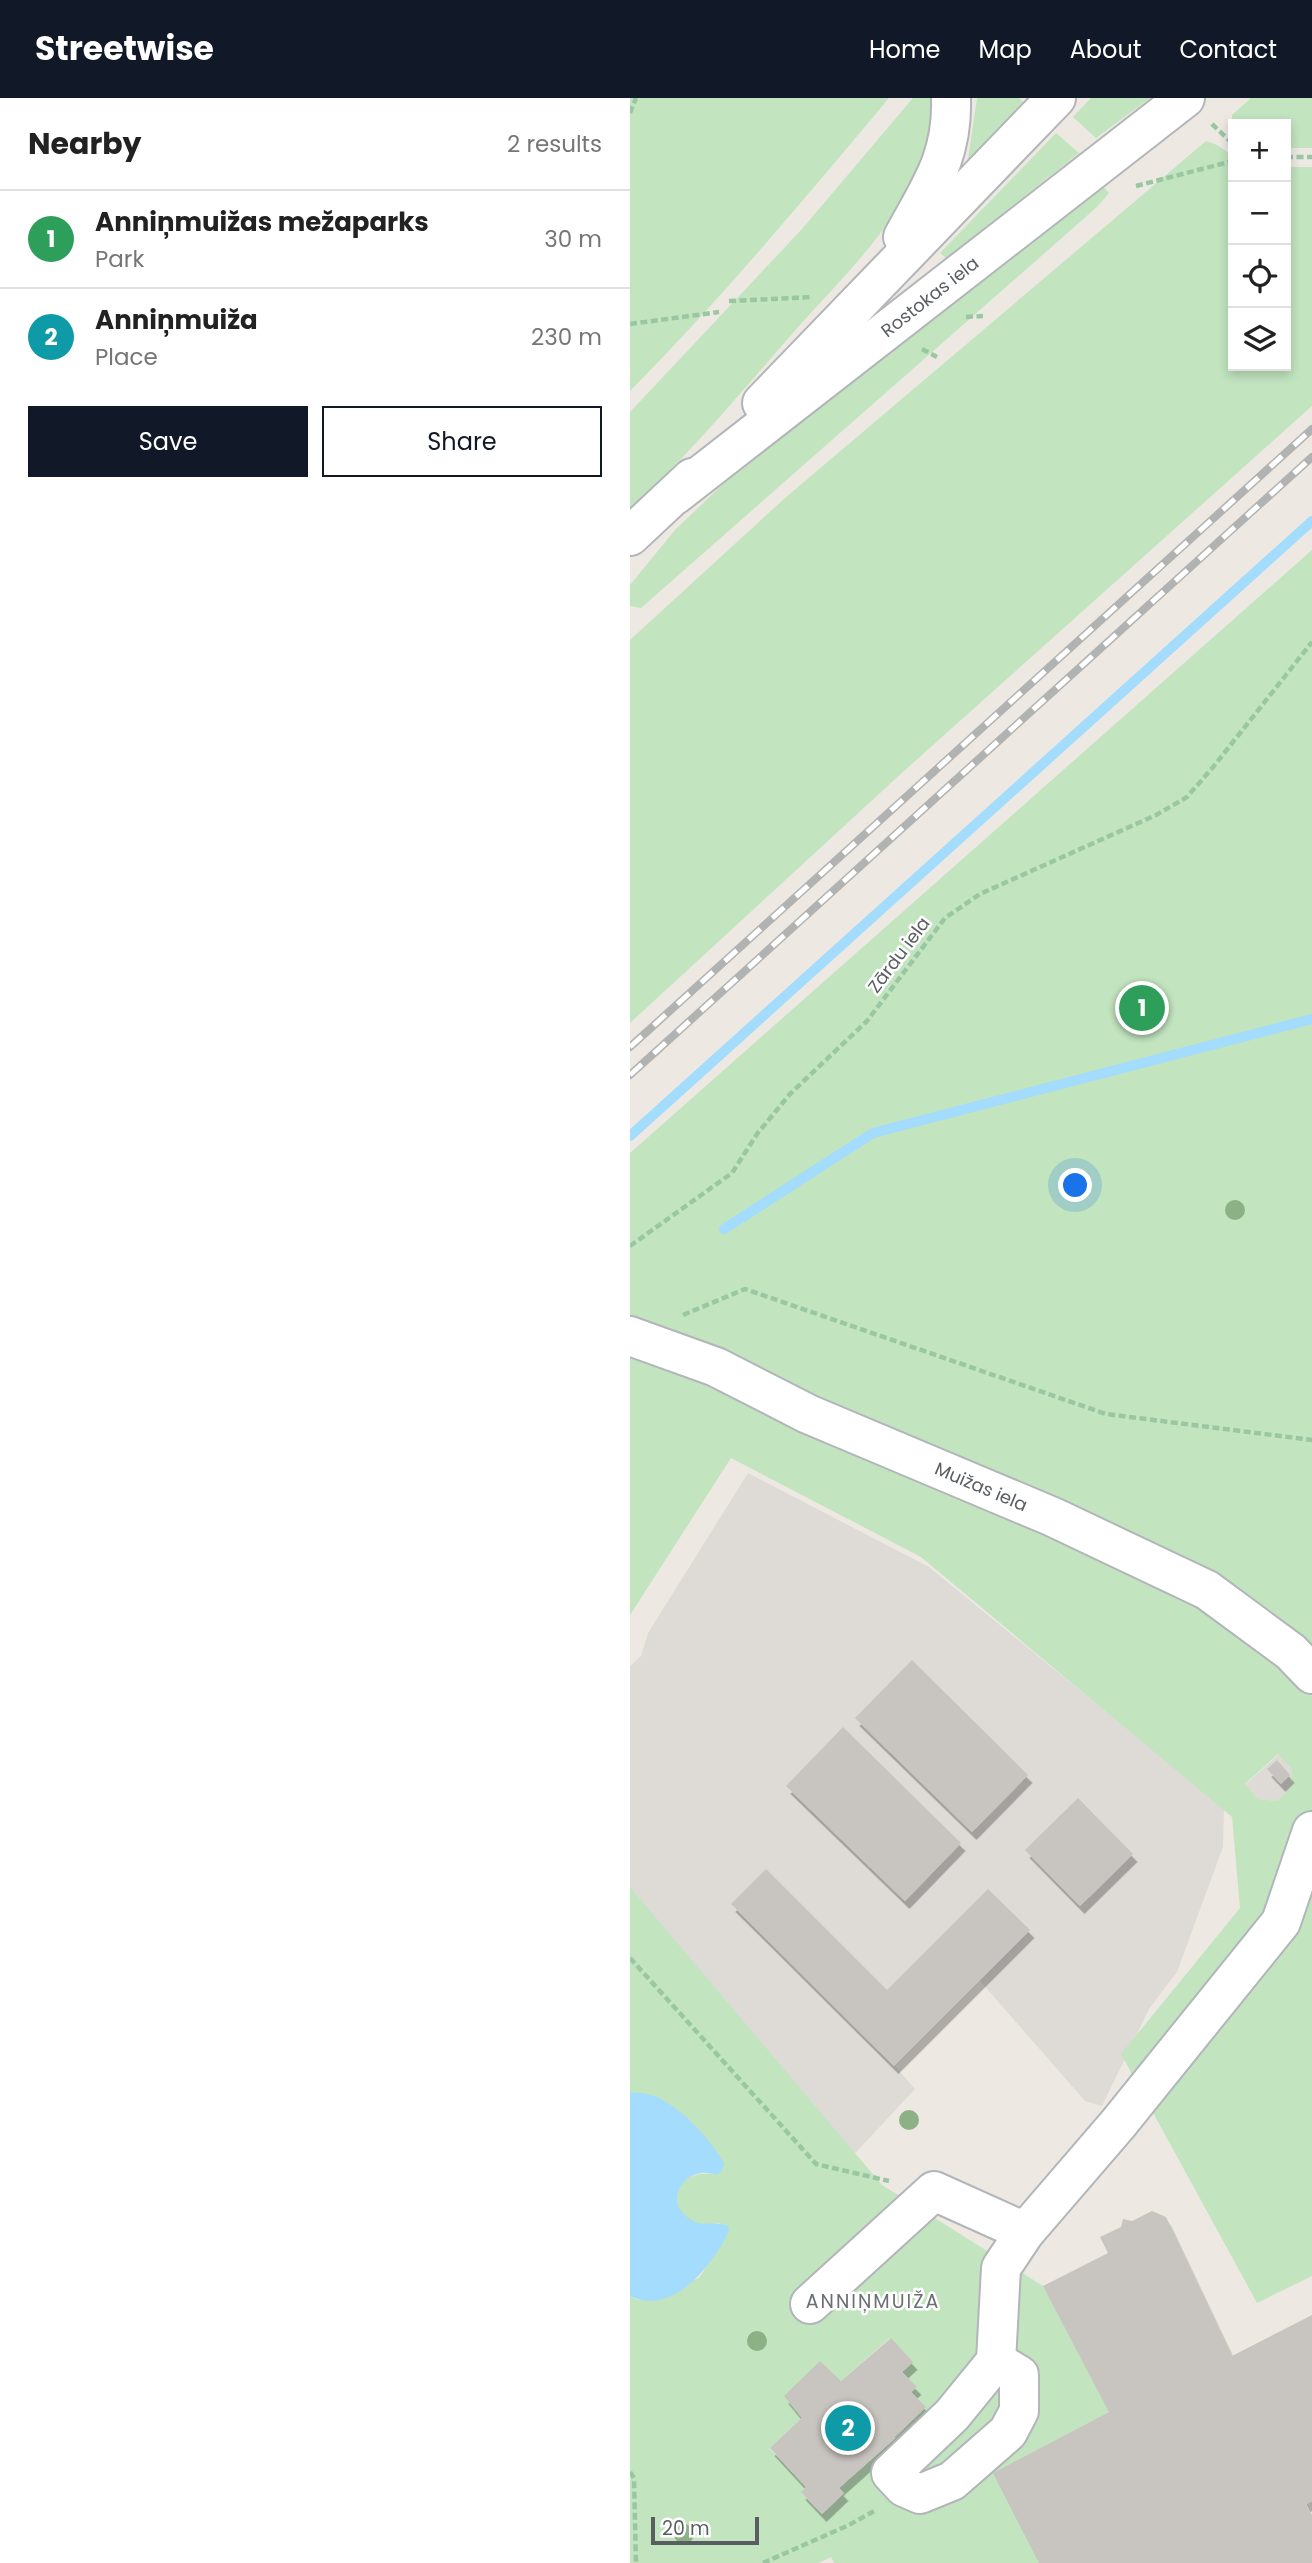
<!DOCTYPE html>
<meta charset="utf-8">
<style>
:root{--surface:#fff;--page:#f6f6f6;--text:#222;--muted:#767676;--line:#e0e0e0;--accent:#111827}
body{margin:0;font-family:Poppins,sans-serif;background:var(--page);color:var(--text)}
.controls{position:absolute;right:21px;top:21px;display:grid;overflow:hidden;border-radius:0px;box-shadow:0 4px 10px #0003}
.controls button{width:63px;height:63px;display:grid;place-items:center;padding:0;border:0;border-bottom:2px solid var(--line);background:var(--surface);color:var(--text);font:35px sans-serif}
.scale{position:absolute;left:21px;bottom:18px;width:108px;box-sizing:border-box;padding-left:7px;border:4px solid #5a5e62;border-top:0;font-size:19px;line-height:24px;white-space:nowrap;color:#5a5e62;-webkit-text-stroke:5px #fff;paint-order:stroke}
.you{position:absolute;left:446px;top:1088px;width:24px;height:24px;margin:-18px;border:5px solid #fff;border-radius:50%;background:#1a73e8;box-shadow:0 0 0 10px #1a73e833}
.badge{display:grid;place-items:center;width:46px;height:46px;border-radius:50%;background:var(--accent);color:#fff;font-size:23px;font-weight:700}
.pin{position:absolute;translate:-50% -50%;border:4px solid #fff;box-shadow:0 2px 7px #0006}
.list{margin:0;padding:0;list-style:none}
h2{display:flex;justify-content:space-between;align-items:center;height:91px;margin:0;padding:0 28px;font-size:30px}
h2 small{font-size:23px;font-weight:400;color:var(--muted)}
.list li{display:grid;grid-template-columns:46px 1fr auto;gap:21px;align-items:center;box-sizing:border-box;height:98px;padding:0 28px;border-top:2px solid var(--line)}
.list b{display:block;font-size:26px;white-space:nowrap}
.list p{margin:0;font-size:23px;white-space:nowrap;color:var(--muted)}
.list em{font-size:23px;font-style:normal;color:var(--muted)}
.actions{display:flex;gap:14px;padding:21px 28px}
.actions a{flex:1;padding:16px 0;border:2px solid var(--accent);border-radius:0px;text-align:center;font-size:24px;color:var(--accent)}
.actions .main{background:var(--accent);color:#fff}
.icon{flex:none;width:38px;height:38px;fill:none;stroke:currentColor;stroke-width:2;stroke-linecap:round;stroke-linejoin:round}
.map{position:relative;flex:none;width:682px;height:2465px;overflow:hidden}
header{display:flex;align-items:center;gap:42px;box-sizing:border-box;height:98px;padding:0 35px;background:var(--accent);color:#fff}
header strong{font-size:33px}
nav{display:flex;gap:38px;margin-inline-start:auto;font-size:24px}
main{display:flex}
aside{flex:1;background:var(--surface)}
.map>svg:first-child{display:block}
.industrial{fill:#dedbd6}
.green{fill:#c2e4bf;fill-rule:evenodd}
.water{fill:#a3dcfc}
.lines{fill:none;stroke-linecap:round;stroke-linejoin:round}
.stream{stroke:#a3dcfc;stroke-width:10}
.building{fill:#c8c4bf;filter:url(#shadow)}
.minor-casing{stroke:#b2b5b9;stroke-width:42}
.path{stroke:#99c7a2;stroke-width:4.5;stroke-dasharray:7 3.5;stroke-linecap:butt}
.minor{stroke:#fff;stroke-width:38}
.rail-casing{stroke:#b1b2b2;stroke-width:8}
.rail{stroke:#fff;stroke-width:5;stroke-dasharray:16;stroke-linecap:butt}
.tree{fill:#8bb184}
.labels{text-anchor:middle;stroke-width:5;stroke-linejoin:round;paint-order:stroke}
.street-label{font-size:18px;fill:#5a5e62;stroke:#fff}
.neighbourhood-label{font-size:19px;letter-spacing:2px;fill:#6b7074;stroke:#fff}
</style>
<header>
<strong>Streetwise</strong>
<nav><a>Home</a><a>Map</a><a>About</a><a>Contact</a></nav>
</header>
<main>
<aside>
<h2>Nearby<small>2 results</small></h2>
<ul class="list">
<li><span class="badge" style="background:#2e9e5b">1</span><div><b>Anniņmuižas mežaparks</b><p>Park</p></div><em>30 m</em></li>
<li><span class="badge" style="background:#0f9aa8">2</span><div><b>Anniņmuiža</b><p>Place</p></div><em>230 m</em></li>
</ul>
<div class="actions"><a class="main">Save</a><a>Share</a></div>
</aside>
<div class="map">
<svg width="682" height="2465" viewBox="0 0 682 2465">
<defs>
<filter id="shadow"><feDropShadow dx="4.5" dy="8" stdDeviation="0" flood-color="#0004"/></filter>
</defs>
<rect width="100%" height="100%" fill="#ede9e2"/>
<!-- industrial -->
<g class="industrial">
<polygon points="118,1375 299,1469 594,1710 593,1749 547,1874 519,1911 472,2008 455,2003 350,1883 265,1968 285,1991 218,2063 0,1815 0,1568 11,1558 18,1535"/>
<polygon points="649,1656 662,1671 662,1688 647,1703 628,1701 615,1687"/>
</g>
<!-- green -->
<g class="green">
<path d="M 0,0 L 259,0 C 175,100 92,200 0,293 Z"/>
<path d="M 283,0 L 301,0 C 302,27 296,53 285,77 C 260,135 210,182 169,228 C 114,291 61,355 0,412 L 0,314 L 172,131 Z"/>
<polygon points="347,0 389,0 394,5 337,68"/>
<polygon points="461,0 520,0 466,40 443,19"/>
<polygon points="621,0 682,0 682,50 656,50 656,26 603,26 602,36 602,17"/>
<polygon points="426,35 449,55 316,160 310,155"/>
<polygon points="576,43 587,47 603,58 603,268 656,268 656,69 682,69 682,308 274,673 0,925 0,542 155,400"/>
<polygon points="473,88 479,95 467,109 11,510 0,508 0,487 45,432 119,361"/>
<path d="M 682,452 L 682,2178 L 627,2205 L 491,1956 L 610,1810 L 602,1719 L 291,1459 L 101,1360 L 0,1517 L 0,1055 ZM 648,1656 L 662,1671 L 662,1688 L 647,1703 L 628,1701 L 615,1686 Z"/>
<path d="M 0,1789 L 252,2087 L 413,2188 L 479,2314 L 364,2375 L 409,2465 L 204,2465 L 201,2459 L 189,2465 L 0,2465 L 0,2198 L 8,2202 L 69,2180 L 99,2133 L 90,2125 C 85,2125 79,2128 73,2127 C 37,2125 36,2067 87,2077 L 25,1998 L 0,1994 ZM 260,2240 L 282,2263 L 272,2274 L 286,2289 L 281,2294 L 295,2309 L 265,2341 L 209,2390 L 213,2395 L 192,2416 L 171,2394 L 176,2389 L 140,2351 L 172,2320 L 169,2314 L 206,2280 L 211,2283 Z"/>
</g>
<!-- water -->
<path class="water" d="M 0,1994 C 9,1995 19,1995 27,1999 C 54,2012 78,2039 94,2065 L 92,2073 L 87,2077 C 82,2076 76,2074 71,2075 C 49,2078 38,2105 57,2119 C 72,2132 82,2121 98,2128 L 99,2133 C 83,2166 44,2219 0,2198 Z"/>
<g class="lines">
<!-- stream -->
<g class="stream">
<polyline points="0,1038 682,423"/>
<polyline points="94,1131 243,1035 682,921"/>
</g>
</g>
<!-- building -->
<g class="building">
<polygon points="282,1562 398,1677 342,1734 225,1620"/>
<polygon points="213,1629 331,1745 275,1803 156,1688"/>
<polygon points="647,1662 660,1677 651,1686 637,1671"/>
<polygon points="448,1700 503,1756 450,1808 395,1752"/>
<polygon points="136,1771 257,1892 358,1791 400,1832 264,1968 101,1806"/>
<polygon points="522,2113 536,2119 602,2258 682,2217 682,2403 676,2406 682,2418 682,2465 409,2465 363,2375 479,2314 413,2188 478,2155 470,2139 491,2129 493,2121 502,2123"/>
<polygon points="261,2240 283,2264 272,2274 287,2289 281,2294 296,2309 264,2339 265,2340 209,2390 214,2395 192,2416 171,2394 176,2389 140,2350 172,2320 154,2298 190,2263 211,2283"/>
</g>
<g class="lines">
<!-- minor casing -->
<g class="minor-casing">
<g id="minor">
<path d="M 273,139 C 300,89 323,59 321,0"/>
<polyline points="132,305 426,0"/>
<polyline points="45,397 555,0"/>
<polyline points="0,438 62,380"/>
<polyline points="0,1238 86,1269 178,1316 423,1419 577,1492 661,1554 682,1576"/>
<polyline points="180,2206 304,2093 395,2134"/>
<polyline points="366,2263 371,2170 395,2134 488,2026 651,1824 682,1733"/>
<polygon points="366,2263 389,2277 389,2313 378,2334 322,2383 290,2396 274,2389 261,2375 322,2317"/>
</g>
</g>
<!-- path -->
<g class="path">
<polyline points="0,15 6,0"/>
<polyline points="582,26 603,46"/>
<polyline points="656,59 682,59"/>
<polyline points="506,88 603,63"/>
<polyline points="99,203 182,199"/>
<polyline points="336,219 353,218"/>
<polyline points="0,226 89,214"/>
<polyline points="292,251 307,259"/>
<polyline points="0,1148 102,1075 127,1036 160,996 237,923 315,820 350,796 526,717 557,699 584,668 682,544"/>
<polyline points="53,1217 115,1191 476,1316 682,1342"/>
<polyline points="0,1860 186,2066 259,2083"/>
<polyline points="0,2374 4,2380 6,2465"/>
<polyline points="133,2465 219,2427 246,2412"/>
</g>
<!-- minor -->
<use href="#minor" class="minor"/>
<!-- rail casing -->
<g class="rail-casing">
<g id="rail">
<polyline points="0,949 682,331"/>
<polyline points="0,977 682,359"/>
</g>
</g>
<!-- rail -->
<use href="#rail" class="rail"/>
</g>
<!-- trees -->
<g class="tree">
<circle cx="605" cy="1112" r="10"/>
<circle cx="279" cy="2022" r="10"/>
<circle cx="127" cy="2243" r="10"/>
<circle cx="54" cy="2436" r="10"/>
</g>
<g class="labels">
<!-- street labels -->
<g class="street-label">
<text transform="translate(300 199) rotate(-38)" y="6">Rostokas iela</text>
<text transform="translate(269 857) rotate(-53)" y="6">Zārdu iela</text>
<text transform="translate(351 1389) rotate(23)" y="6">Muižas iela</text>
</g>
<!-- neighbourhood labels -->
<g class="neighbourhood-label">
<text x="243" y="2210">ANNIŅMUIŽA</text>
</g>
</g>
</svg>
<div class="controls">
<button>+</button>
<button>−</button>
<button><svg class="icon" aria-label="locate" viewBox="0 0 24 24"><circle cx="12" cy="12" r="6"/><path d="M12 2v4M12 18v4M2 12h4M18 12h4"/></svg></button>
<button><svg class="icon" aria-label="layers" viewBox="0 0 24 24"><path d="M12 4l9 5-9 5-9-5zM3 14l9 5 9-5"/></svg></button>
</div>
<div class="scale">20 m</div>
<div class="you"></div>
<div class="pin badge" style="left:512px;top:910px;background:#2e9e5b">1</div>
<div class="pin badge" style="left:218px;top:2330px;background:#0f9aa8">2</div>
</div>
</main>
